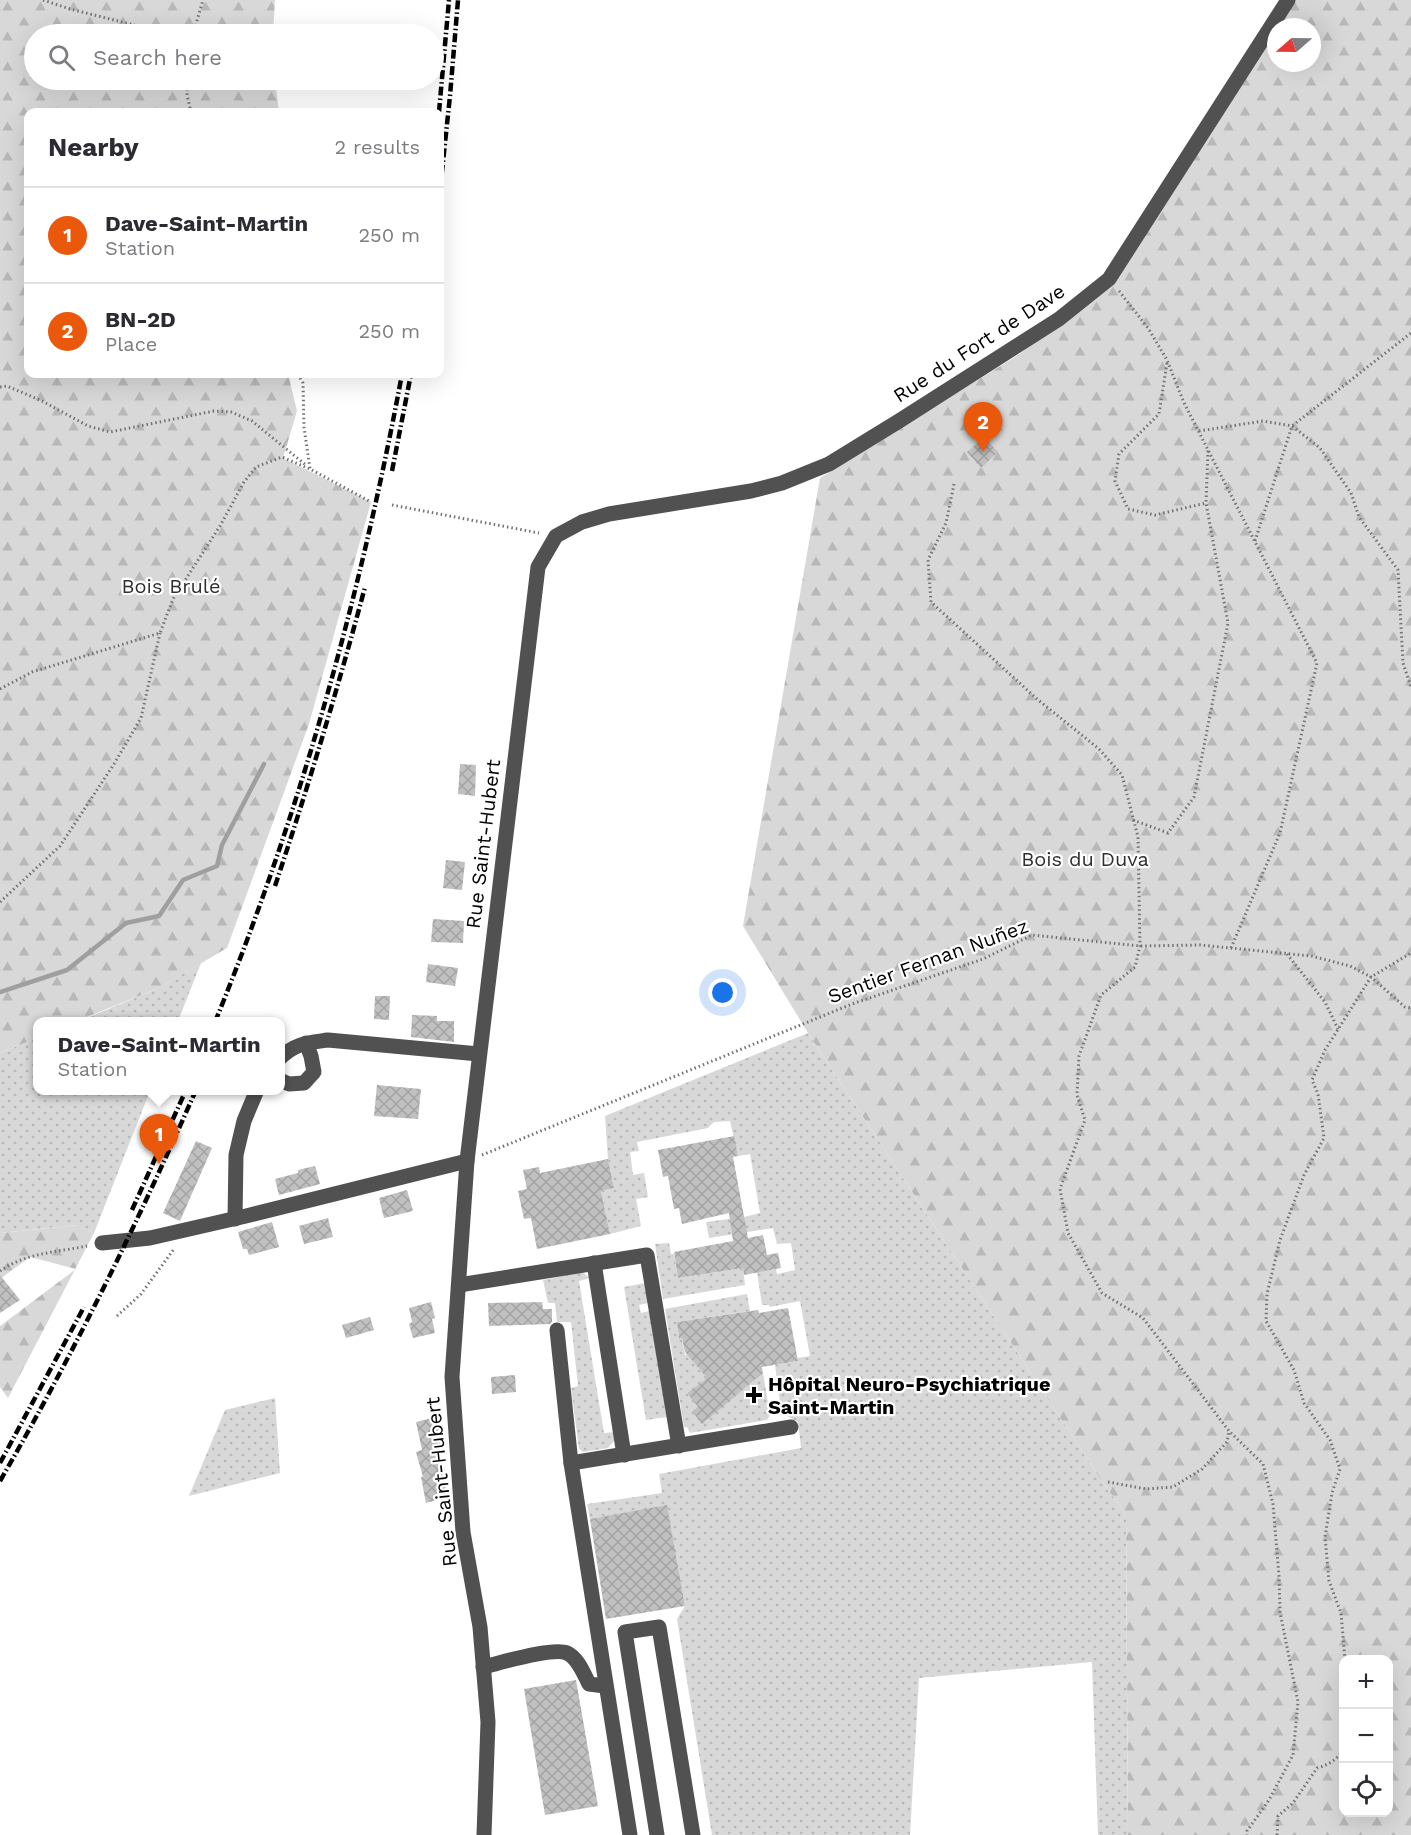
<!DOCTYPE html>
<meta charset="utf-8">
<style>
:root{--surface:#fff;--page:#f7f7f7;--text:#2b2b33;--muted:#7c7c81;--line:#e1e1e2;--accent:#ea580c}
body{margin:0;font-family:"Work Sans",sans-serif;background:var(--page);color:var(--text)}
.controls{position:absolute;right:18px;bottom:18px;display:grid;overflow:hidden;border-radius:12px;box-shadow:0 6px 24px #0002}
.controls button{width:54px;height:54px;display:grid;place-items:center;padding:0;border:0;border-bottom:2px solid var(--line);background:var(--surface);color:var(--text);font:30px sans-serif}
.compass{position:absolute;left:1267px;top:18px;width:54px;height:54px;border-radius:50%;background:var(--surface);box-shadow:0 6px 24px #0002;rotate:250deg}
.you{position:absolute;left:723px;top:993px;width:21px;height:21px;margin:-15px;border:4px solid #fff;border-radius:50%;background:#1a73e8;box-shadow:0 0 0 9px #1a73e833}
.badge{display:grid;place-items:center;width:39px;height:39px;border-radius:50%;background:var(--accent);color:#fff;font-size:20px;font-weight:700}
.pin{position:absolute;translate:-50% -50px;filter:drop-shadow(0 2px 3px #0008)}
.pin::after{content:'';position:absolute;top:32px;width:21px;height:18px;background:inherit;clip-path:polygon(0 0,100% 0,50% 100%)}
.popup{position:absolute;left:33px;top:1017px;width:252px;height:78px;box-sizing:border-box;display:grid;place-content:center;border-radius:12px;background:var(--surface);filter:drop-shadow(0 2px 4px #0005);font-size:20px;white-space:nowrap;color:var(--muted)}
.popup b{font-size:22px;color:var(--text)}
.popup::after{content:'';position:absolute;left:50%;top:100%;margin-left:-12px;border:12px solid transparent;border-top-color:var(--surface)}
.list{margin:0;padding:0;list-style:none}
h2{display:flex;justify-content:space-between;align-items:center;height:78px;margin:0;padding:0 24px;font-size:26px}
h2 small{font-size:20px;font-weight:400;color:var(--muted)}
.list li{display:grid;grid-template-columns:39px 1fr auto;gap:18px;align-items:center;box-sizing:border-box;height:96px;padding:0 24px;border-top:2px solid var(--line)}
.list b{display:block;font-size:22px;white-space:nowrap}
.list p{margin:0;font-size:20px;white-space:nowrap;color:var(--muted)}
.list em{font-size:20px;font-style:normal;color:var(--muted)}
.icon{flex:none;width:33px;height:33px;fill:none;stroke:currentColor;stroke-width:2;stroke-linecap:round;stroke-linejoin:round}
.map{position:relative;flex:none;width:1411px;height:1835px;overflow:hidden}
.search{position:absolute;background:var(--surface);box-shadow:0 6px 24px #0002;left:24px;top:24px;width:420px;height:66px;display:flex;align-items:center;gap:15px;box-sizing:border-box;padding:0 21px;border-radius:33px;color:var(--muted);font-size:22px}
.panel{position:absolute;background:var(--surface);box-shadow:0 6px 24px #0002;left:24px;top:108px;width:420px;height:270px;border-radius:12px}
.map>svg:first-child{display:block}
.grass{fill:url(#grass-dots)}
.forest{fill:url(#forest-firs);fill-rule:evenodd}
.lines{fill:none;stroke-linecap:round;stroke-linejoin:round}
.stream{stroke:#9f9f9f;stroke-width:4.5}
.building{fill:url(#building-cross-hatch)}
.path{stroke:#737373;stroke-width:3;stroke-dasharray:1.5 3;stroke-linecap:butt}
.minor{stroke:#515151;stroke-width:15}
.rail{stroke:#000;stroke-width:4.5;stroke-dasharray:9 3 1.5 3;stroke-linecap:butt}
.poi-dot{fill:#000;stroke:#fff;stroke-width:2}
.labels{text-anchor:middle;stroke-width:4.5;stroke-linejoin:round;paint-order:stroke}
.street-label{font-size:20px;fill:#000;stroke:#fff}
.park-label{font-size:20px;fill:#2f2f2f;stroke:#fff}
.poi-label{font-size:20px;font-weight:bold;fill:#000;stroke:#fff;text-anchor:start}
</style>
<div class="map">
<svg width="1411" height="1835" viewBox="0 0 1411 1835">
<defs>
<pattern id="grass-dots" width="8" height="8" patternUnits="userSpaceOnUse" patternTransform="scale(1.5)"><rect width="8" height="8" fill="#d8d8d8"/><path d="M2 2h.1M6 6h.1" fill="none" stroke="#b8b8b8" stroke-width="1.8" stroke-linecap="round"/></pattern>
<pattern id="forest-firs" width="22" height="20" patternUnits="userSpaceOnUse" patternTransform="scale(1.5)"><rect width="22" height="20" fill="#d8d8d8"/><path d="M5 1l3.5 6h-7zM16 11l3.5 6h-7z" fill="#b8b8b8"/></pattern>
<pattern id="building-cross-hatch" width="8" height="8" patternUnits="userSpaceOnUse" patternTransform="scale(1.5)"><rect width="8" height="8" fill="#c0c0c0"/><path d="M0 0l8 8M0 8l8-8" fill="none" stroke="#a3a3a3"/></pattern>
</defs>
<rect width="100%" height="100%" fill="#fff"/>
<!-- grass -->
<g class="grass">
<polygon points="201,963 178,1021 77,1022 159,988"/>
<polygon points="808,1033 1103,1483 1126,1514 1128,1835 1098,1835 1092,1662 919,1678 910,1835 712,1835 677,1619 685,1606 667,1506 590,1519 587,1504 662,1493 659,1474 801,1448 798,1422 787,1416 781,1410 775,1365 798,1361 797,1358 810,1356 800,1301 770,1307 769,1305 762,1305 757,1272 776,1269 777,1274 795,1270 791,1243 777,1244 773,1228 709,1238 706,1222 744,1217 760,1213 750,1154 738,1156 730,1121 714,1122 708,1128 637,1142 639,1151 630,1152 633,1175 644,1173 648,1197 636,1199 641,1226 610,1234 601,1191 614,1188 608,1159 605,1116"/>
<polygon points="37,1038 38,1090 150,1091 94,1233 77,1225 0,1233 0,1053"/>
<polygon points="669,1243 671,1254 674,1254 678,1278 743,1268 745,1285 663,1299 655,1244"/>
<polygon points="582,1272 590,1278 579,1281 604,1433 615,1432 617,1439 614,1441 608,1448 583,1452 579,1449 571,1388 578,1386 571,1322 557,1322 555,1303 548,1303 543,1280"/>
<polygon points="645,1283 648,1303 639,1305 641,1313 649,1311 667,1417 646,1420 624,1287"/>
<polygon points="747,1294 750,1311 677,1322 679,1339 682,1338 685,1355 687,1354 707,1378 687,1393 698,1407 692,1411 702,1423 763,1373 770,1415 767,1420 690,1433 687,1427 684,1427 665,1309"/>
<polygon points="275,1398 280,1473 189,1496 225,1410"/>
</g>
<!-- forest -->
<g class="forest">
<polygon points="0,0 275,0 273,34 34,34 34,80 275,80 279,112 28,112 28,374 288,374 297,411 283,458 371,502 309,724 227,948 159,988 77,1021 38,1022 37,1038 0,1053"/>
<path d="M 1294,0 L 1411,0 L 1411,1835 L 1128,1835 L 1126,1514 L 1103,1483 L 808,1033 L 743,926 L 820,478 L 1018,355 L 1112,285 L 1276,28 L 1276,63 L 1312,63 L 1312,27 L 1277,27 ZM 1344,1660 L 1388,1660 L 1388,1812 L 1344,1812 Z"/>
<polygon points="78,1225 94,1233 8,1398 0,1387 0,1326 76,1269 30,1257 0,1279 0,1233"/>
</g>
<g class="lines">
<!-- stream -->
<polyline class="stream" points="0,992 67,970 126,923 159,916 183,880 217,866 222,845 264,764"/>
</g>
<!-- building -->
<g class="building">
<polygon points="984,437 998,452 981,468 967,452"/>
<polygon points="460,764 476,765 475,796 458,794"/>
<polygon points="446,860 465,862 462,890 443,888"/>
<polygon points="433,919 464,921 463,943 431,942"/>
<polygon points="428,964 458,968 455,986 426,982"/>
<polygon points="375,996 390,996 389,1020 374,1019"/>
<polygon points="412,1015 437,1016 437,1021 454,1021 454,1042 411,1037"/>
<polygon points="377,1085 421,1089 418,1119 374,1116"/>
<polygon points="734,1136 738,1156 733,1157 748,1238 763,1235 767,1255 778,1253 781,1268 744,1275 743,1268 678,1278 674,1252 733,1241 729,1213 682,1224 679,1208 674,1209 668,1176 663,1177 658,1150"/>
<polygon points="196,1141 212,1148 180,1221 163,1213"/>
<polygon points="608,1159 614,1188 601,1191 610,1234 537,1249 531,1218 524,1219 518,1191 527,1189 523,1170 539,1167 540,1173"/>
<polygon points="315,1166 320,1184 279,1195 275,1179 298,1173 298,1170"/>
<polygon points="407,1190 413,1211 384,1218 379,1198"/>
<polygon points="328,1218 333,1237 304,1244 299,1226"/>
<polygon points="272,1222 279,1247 249,1255 247,1249 243,1249 238,1232"/>
<polygon points="0,1275 20,1300 0,1313"/>
<polygon points="431,1302 435,1318 432,1319 435,1333 413,1338 409,1324 412,1322 409,1308"/>
<polygon points="542,1302 543,1309 552,1309 552,1322 550,1324 489,1326 488,1303"/>
<polygon points="788,1308 798,1361 762,1367 763,1373 702,1424 692,1411 698,1407 687,1393 707,1378 685,1352 682,1338 679,1339 677,1322 758,1310 759,1313"/>
<polygon points="370,1317 374,1330 346,1338 342,1325"/>
<polygon points="515,1375 516,1392 492,1394 491,1377"/>
<polygon points="436,1417 440,1430 438,1430 443,1446 439,1447 445,1471 442,1473 448,1497 426,1503 421,1477 423,1477 416,1452 422,1450 416,1422"/>
<polygon points="667,1505 685,1606 606,1619 590,1519"/>
<polygon points="576,1680 598,1806 545,1815 524,1689"/>
</g>
<g class="lines">
<!-- path -->
<g class="path">
<polyline points="43,0 70,9 162,32 167,34"/>
<polyline points="193,34 203,0"/>
<polyline points="188,80 187,95 191,112"/>
<polyline points="1119,291 1148,328 1167,360 1184,403 1317,663 1280,833 1231,948"/>
<polyline points="1167,363 1159,414 1119,454 1115,481 1128,509 1155,515 1206,503"/>
<polyline points="298,374 303,383 304,427 310,469"/>
<polyline points="0,387 7,386 42,401 88,426 110,432 214,411 231,412 252,421 307,466"/>
<polyline points="1199,431 1263,421 1292,426 1320,448 1351,493 1359,517 1398,570 1403,663 1411,687"/>
<polyline points="954,484 946,523 928,560 931,602 1037,699 1099,749 1122,775 1138,837 1140,946 1135,967 1101,995 1079,1056 1077,1095 1085,1120 1060,1189 1068,1233 1102,1293 1143,1318 1229,1431 1263,1464 1273,1504 1279,1576 1280,1612 1298,1702 1293,1755 1269,1800 1247,1831 1247,1835"/>
<polyline points="392,505 539,533"/>
<polyline points="1255,541 1292,426 1411,333"/>
<polyline points="0,689 32,672 160,633 173,599 220,526 244,482 256,467 282,457 310,469 371,502"/>
<polyline points="1133,820 1168,833 1194,797 1228,623 1206,503 1208,450"/>
<polyline points="0,902 60,846 114,764 141,718 160,633"/>
<polyline points="1287,954 1325,1002 1338,1029"/>
<polyline points="482,1155 852,1004 983,959 1032,935 1140,946 1200,945 1311,956 1350,966 1371,977 1405,1007 1411,1008"/>
<path d="M 0,1271 C 25,1253 58,1252 87,1246"/>
<polyline points="117,1316 141,1294 174,1249"/>
<polyline points="1108,1482 1146,1489 1173,1487 1202,1469 1227,1442 1229,1431"/>
<polyline points="1345,1660 1341,1613 1329,1581 1325,1537 1332,1493 1340,1469 1330,1440 1304,1403 1294,1370 1266,1321 1267,1294 1280,1240 1304,1175 1324,1138 1318,1094 1312,1080 1325,1050 1371,977 1411,953"/>
<path d="M 1277,1835 L 1278,1816 L 1293,1803 L 1317,1768 C 1329,1765 1338,1759 1344,1748"/>
</g>
<!-- minor -->
<g class="minor">
<path d="M 280,1058 C 296,1043 307,1043 328,1040 L 479,1054"/>
<polyline points="280,1080 289,1084 304,1083 314,1072 311,1056 306,1043"/>
<polyline points="235,1219 236,1155 244,1121 257,1090"/>
<polyline points="102,1243 150,1238 246,1216 467,1161"/>
<polyline points="594,1263 624,1455"/>
<polyline points="459,1285 647,1255 679,1446"/>
<polyline points="557,1330 571,1463 630,1835"/>
<polyline points="571,1463 791,1427"/>
<path d="M 483,1667 C 500,1663 553,1647 567,1653 C 578,1658 584,1674 589,1684 L 605,1686"/>
<polyline points="484,1835 488,1722 480,1627 463,1532 452,1377 467,1161 538,567 556,536 582,522 609,514 751,491 782,483 829,464 899,421 1059,319 1109,279 1288,0"/>
<polyline points="657,1835 625,1632 659,1627 693,1835"/>
</g>
<!-- rail -->
<g class="rail">
<polyline points="439,112 449,0"/>
<polyline points="440,190 450,96 458,0"/>
<polyline points="392,471 411,374"/>
<path d="M 275,886 C 308,787 338,688 365,587"/>
<path d="M 215,1022 C 300,814 361,594 402,374"/>
<polyline points="132,1210 186,1090"/>
<polyline points="0,1463 84,1307"/>
<path d="M 0,1481 C 73,1355 137,1224 196,1090"/>
</g>
</g>
<!-- markers -->
<path class="poi-dot" d="M751 1386h6v6h6v6h-6v6h-6v-6h-6v-6h6z"/>
<g class="labels">
<!-- street labels -->
<g class="street-label">
<text transform="translate(979 343) rotate(-33)" y="7">Rue du Fort de Dave</text>
<text transform="translate(483 844) rotate(-83)" y="7">Rue Saint-Hubert</text>
<text transform="translate(928 961) rotate(-20)" y="7">Sentier Fernan Nuñez</text>
<text transform="translate(441 1482) rotate(-96)" y="7">Rue Saint-Hubert</text>
</g>
<!-- park labels -->
<g class="park-label">
<text x="171" y="593">Bois Brulé</text>
<text x="1085" y="866">Bois du Duva</text>
</g>
<!-- poi labels -->
<g class="poi-label">
<text x="768" y="1391">Hôpital Neuro-Psychiatrique<tspan x="768" dy="23">Saint-Martin</tspan></text>
</g>
</g>
</svg>
<div class="controls">
<button>+</button>
<button>−</button>
<button><svg class="icon" aria-label="locate" viewBox="0 0 24 24"><circle cx="12" cy="12" r="6"/><path d="M12 2v4M12 18v4M2 12h4M18 12h4"/></svg></button>
</div>
<svg class="compass" viewBox="-18 -18 36 36"><path d="M0-13l5 13h-10z" fill="#e53935"/><path d="M0 13l5-13h-10z" fill="#7c7c81"/></svg>
<div class="you"></div>
<div class="pin badge" style="left:159px;top:1164px">1</div>
<div class="popup"><b>Dave-Saint-Martin</b>Station</div>
<div class="pin badge" style="left:983px;top:452px">2</div>
<div class="search"><svg class="icon" aria-label="search" viewBox="0 0 24 24"><circle cx="10" cy="10" r="6"/><path d="M15 15l6 6"/></svg>Search here</div>
<section class="panel">
<h2>Nearby<small>2 results</small></h2>
<ul class="list">
<li><span class="badge">1</span><div><b>Dave-Saint-Martin</b><p>Station</p></div><em>250 m</em></li>
<li><span class="badge">2</span><div><b>BN-2D</b><p>Place</p></div><em>250 m</em></li>
</ul>
</section>
</div>
